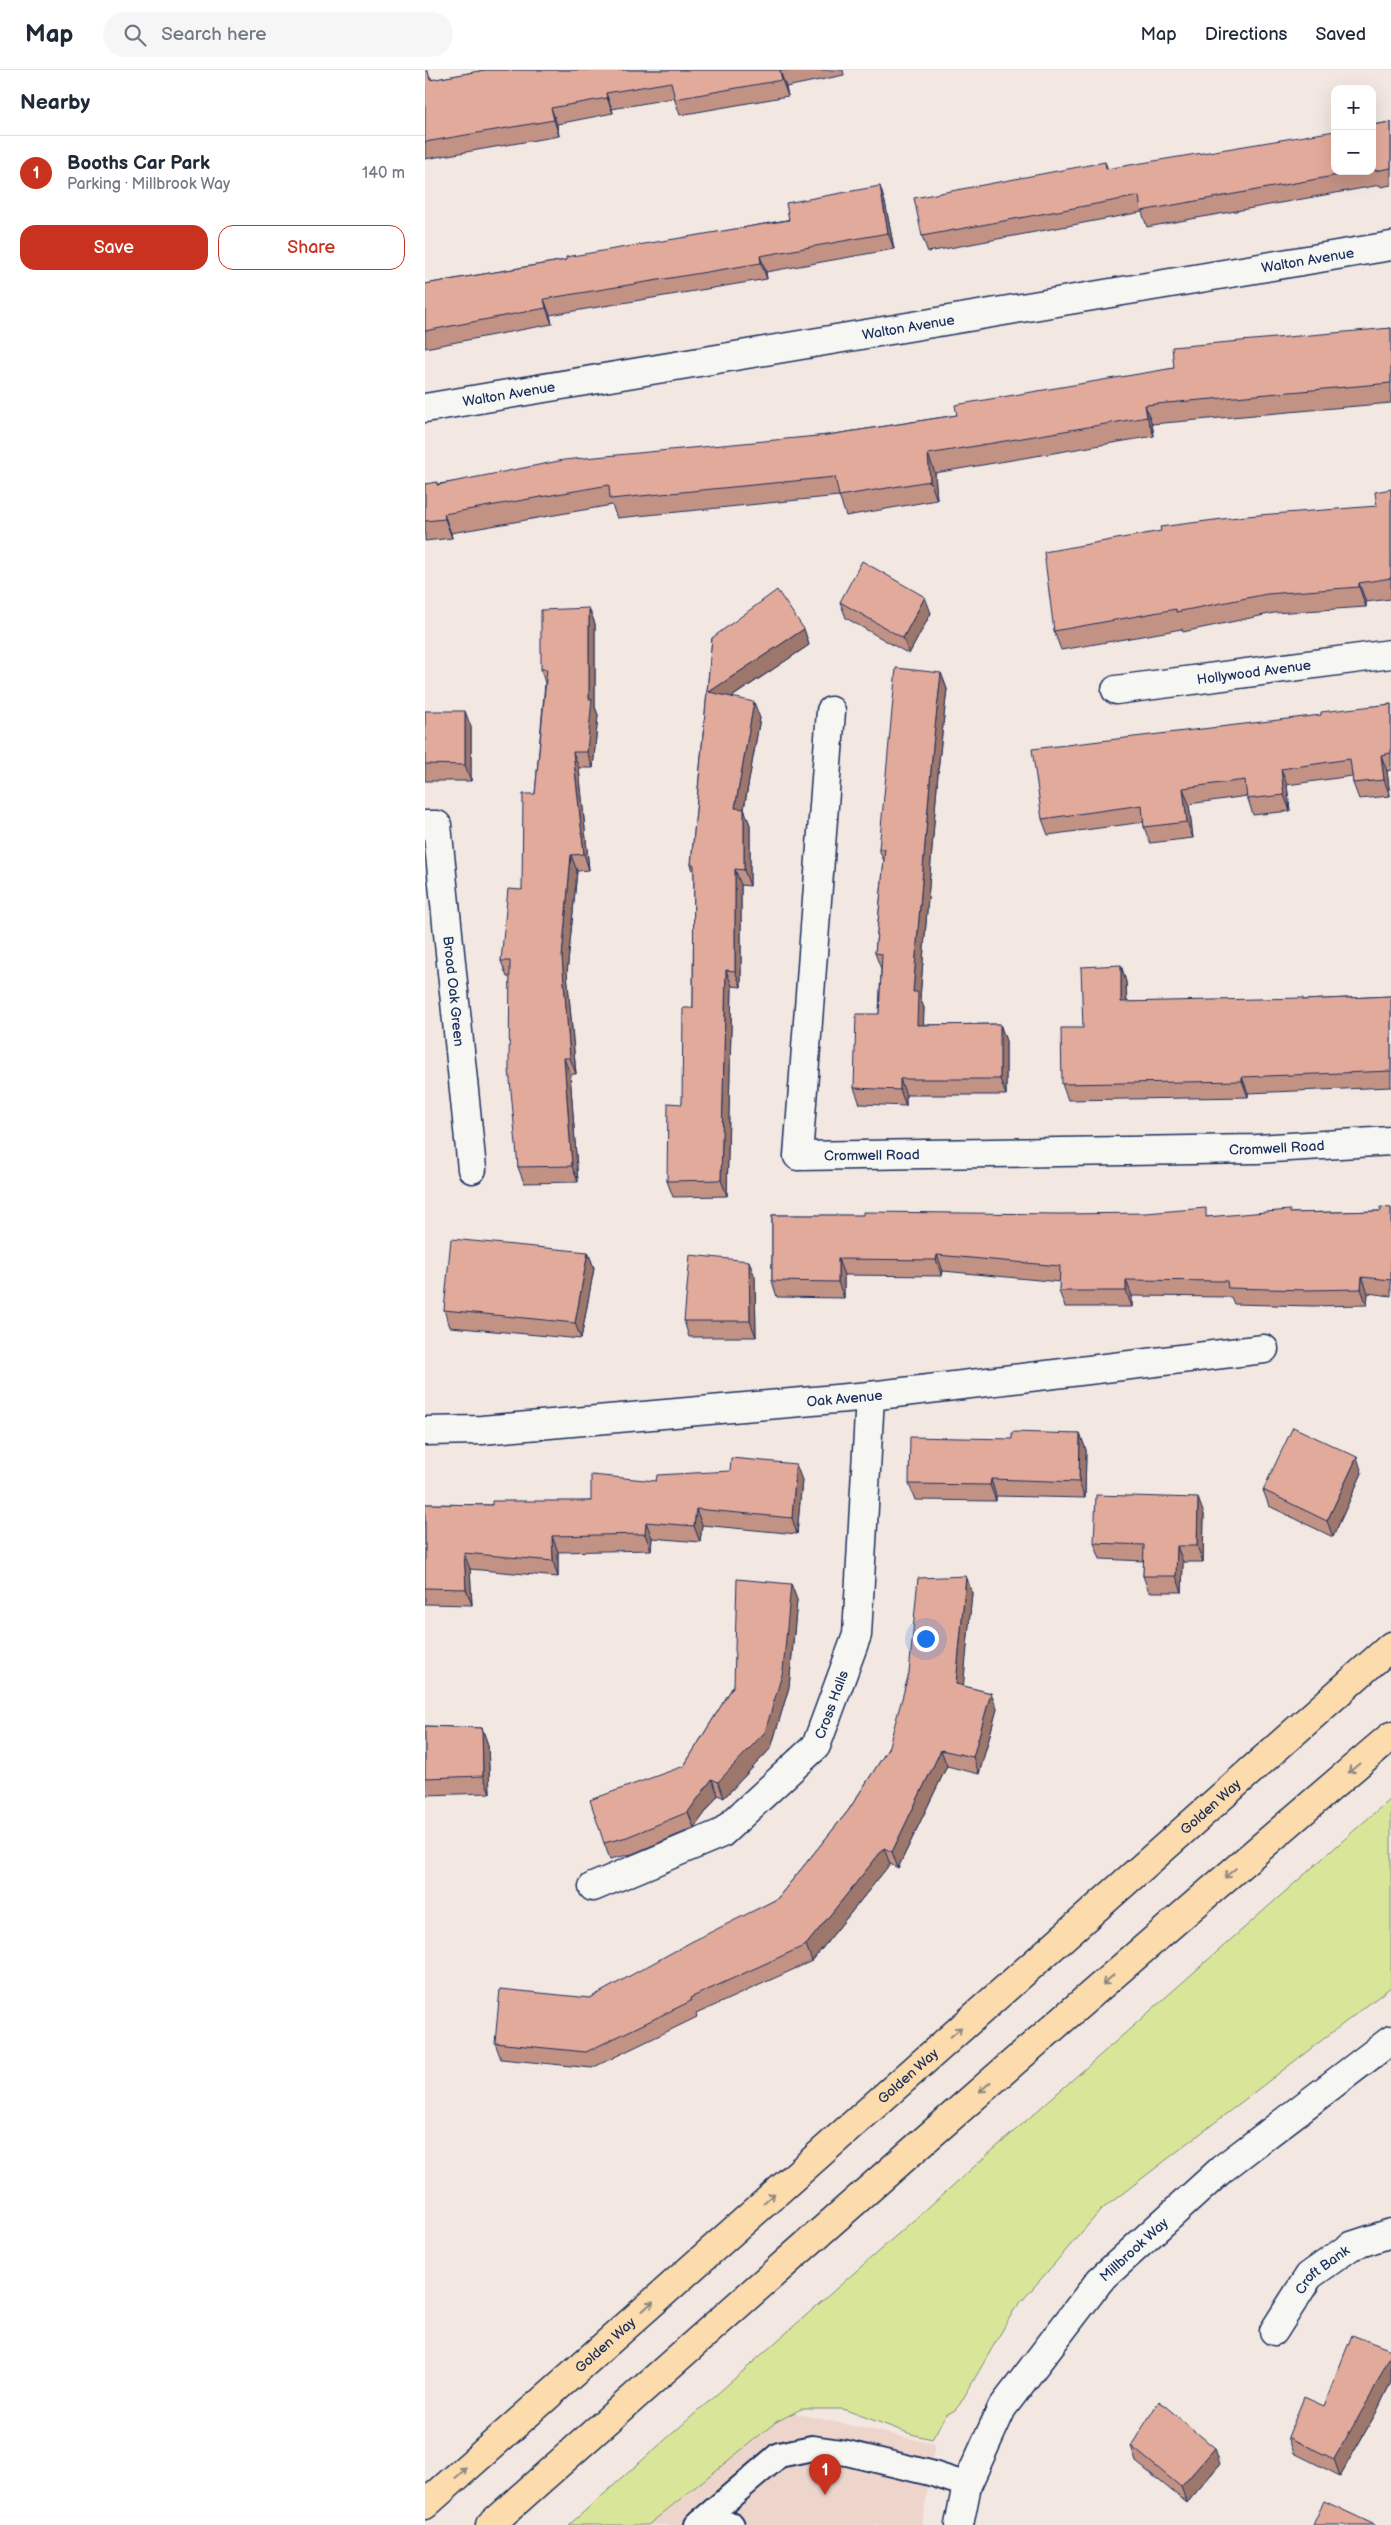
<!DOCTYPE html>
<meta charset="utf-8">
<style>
:root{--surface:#fff;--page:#f6f6f7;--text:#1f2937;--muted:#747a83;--line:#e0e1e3;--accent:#c8321e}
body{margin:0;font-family:"Balsamiq Sans",sans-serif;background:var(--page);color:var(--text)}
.controls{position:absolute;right:15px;top:15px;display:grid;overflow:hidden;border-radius:10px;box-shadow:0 5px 20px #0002}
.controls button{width:45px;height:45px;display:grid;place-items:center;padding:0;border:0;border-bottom:1px solid var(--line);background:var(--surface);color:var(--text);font:25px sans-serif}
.you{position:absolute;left:500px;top:1568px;width:18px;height:18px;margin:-12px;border:4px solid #fff;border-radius:50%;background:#1a73e8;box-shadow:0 0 0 8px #1a73e833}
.badge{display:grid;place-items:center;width:32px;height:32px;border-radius:50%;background:var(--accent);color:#fff;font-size:16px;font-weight:700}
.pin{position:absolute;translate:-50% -41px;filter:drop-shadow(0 1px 2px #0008)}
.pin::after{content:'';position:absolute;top:26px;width:18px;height:15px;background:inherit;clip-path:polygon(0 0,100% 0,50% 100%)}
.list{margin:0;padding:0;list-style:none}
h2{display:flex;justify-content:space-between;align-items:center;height:65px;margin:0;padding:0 20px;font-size:21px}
h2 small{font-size:16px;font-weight:400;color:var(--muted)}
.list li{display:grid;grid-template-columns:32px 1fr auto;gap:15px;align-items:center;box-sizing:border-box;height:75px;padding:0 20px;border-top:1px solid var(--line)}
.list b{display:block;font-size:19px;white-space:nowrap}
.list p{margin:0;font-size:16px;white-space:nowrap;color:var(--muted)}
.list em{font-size:16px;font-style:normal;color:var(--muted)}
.actions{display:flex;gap:10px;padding:15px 20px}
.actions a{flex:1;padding:11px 0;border:1px solid var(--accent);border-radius:15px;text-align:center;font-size:18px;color:var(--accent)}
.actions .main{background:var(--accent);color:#fff}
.icon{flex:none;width:28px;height:28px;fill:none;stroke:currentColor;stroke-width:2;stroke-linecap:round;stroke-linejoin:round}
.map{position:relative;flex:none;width:966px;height:2455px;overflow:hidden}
header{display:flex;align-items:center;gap:30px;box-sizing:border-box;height:70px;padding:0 25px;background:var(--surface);border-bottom:1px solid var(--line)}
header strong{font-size:24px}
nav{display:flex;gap:28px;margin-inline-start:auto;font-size:18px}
.search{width:350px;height:45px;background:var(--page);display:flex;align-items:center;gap:12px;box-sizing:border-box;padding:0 18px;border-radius:28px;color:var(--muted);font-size:19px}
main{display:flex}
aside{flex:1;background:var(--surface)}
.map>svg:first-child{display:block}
.built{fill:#edd5cc}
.green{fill:#d9e699;stroke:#7a8a7c}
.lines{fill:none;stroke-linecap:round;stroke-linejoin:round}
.service-casing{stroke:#1b2f5e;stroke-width:28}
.minor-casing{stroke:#1b2f5e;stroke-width:31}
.tertiary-casing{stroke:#1b2f5e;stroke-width:31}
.trunk-casing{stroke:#1b2f5e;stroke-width:31}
.service{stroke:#f6f6f2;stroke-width:24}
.minor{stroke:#f6f6f2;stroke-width:28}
.tertiary{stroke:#f6f6f2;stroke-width:28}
.trunk{stroke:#fcdcac;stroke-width:28}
.wall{fill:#c29285;stroke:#1b2f5e}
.shaded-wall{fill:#9e776c;stroke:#1b2f5e}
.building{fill:#e2aa9b;stroke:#1b2f5e}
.oneway{stroke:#8c8685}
.labels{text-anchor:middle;stroke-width:4;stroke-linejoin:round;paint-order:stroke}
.street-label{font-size:14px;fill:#1b2f5e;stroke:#f6f6f2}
</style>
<header>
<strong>Map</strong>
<div class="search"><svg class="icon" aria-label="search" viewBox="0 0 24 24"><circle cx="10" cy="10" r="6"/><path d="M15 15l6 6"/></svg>Search here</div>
<nav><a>Map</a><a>Directions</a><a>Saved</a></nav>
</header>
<main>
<aside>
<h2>Nearby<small></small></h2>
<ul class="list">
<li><span class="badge">1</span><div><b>Booths Car Park</b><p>Parking · Millbrook Way</p></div><em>140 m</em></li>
</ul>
<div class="actions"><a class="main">Save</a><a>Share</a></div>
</aside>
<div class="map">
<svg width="966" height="2455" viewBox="0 0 966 2455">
<rect width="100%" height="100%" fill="#f2e7e1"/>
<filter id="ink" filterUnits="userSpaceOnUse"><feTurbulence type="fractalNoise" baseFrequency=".02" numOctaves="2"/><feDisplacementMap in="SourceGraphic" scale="10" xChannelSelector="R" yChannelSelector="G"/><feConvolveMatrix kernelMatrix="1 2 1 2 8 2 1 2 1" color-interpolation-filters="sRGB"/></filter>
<g filter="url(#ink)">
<!-- built -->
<polygon class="built" points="351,2339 510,2374 497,2455 215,2455"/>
<!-- green -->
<polygon class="green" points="966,1728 966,1917 676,2140 589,2240 535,2334 530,2340 521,2345 507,2369 486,2364 418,2339 376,2339 351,2352 223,2455 144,2455"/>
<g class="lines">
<!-- service casing -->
<g class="service-casing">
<g id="service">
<polyline points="276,2451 307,2455"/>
<polyline points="272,2455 354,2385 387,2378 422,2383 505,2403 542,2415"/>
</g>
</g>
<!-- minor casing -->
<g class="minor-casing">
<g id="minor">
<path id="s1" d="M 0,338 L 966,176"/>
<path id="s2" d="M 691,620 L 966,584"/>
<path id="s3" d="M 406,641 L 373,1086 L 832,1079 L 966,1071"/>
<path id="s4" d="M 0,755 L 12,755 L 47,1099"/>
<path id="s5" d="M 0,1361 L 57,1360 L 445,1326 L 839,1279"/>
<path id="s6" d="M 168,1817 L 297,1763 L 391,1676 L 432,1565 L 445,1326"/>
<path id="s7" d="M 849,2261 L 884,2206 L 926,2176 L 966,2163"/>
</g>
</g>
<!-- tertiary casing -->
<g class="tertiary-casing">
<g id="tertiary">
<path id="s8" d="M 534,2455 L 542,2415 L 577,2338 L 675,2210 L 797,2099 L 966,1970"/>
</g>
</g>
<!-- trunk casing -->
<g class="trunk-casing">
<g id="trunk">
<path id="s9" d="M 0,2435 L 966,1576"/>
<path d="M 65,2455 C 363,2190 662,1925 966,1666"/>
</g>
</g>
<!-- service -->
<use href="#service" class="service"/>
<!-- minor -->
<use href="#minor" class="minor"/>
<!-- tertiary -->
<use href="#tertiary" class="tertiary"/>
<!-- trunk -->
<use href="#trunk" class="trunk"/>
</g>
<!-- wall -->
<g class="wall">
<polygon points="60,0 418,0 419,5 361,17 363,26 255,45 249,28 187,39 188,43 132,54 134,66 0,89 0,1 7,10"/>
<polygon points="966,52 966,115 956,117 955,115 722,157 717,142 503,182 497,166 680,92 683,99 947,101 947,55"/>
<polygon points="460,132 469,179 341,202 342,209 125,245 127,254 0,278 0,214 141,190"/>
<polygon points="966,258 966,333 727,354 729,366 510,403 512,430 421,446 414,426 192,448 187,435 26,463 27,468 0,471 0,414 13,414 403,365 532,345 749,298"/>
<polygon points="966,419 966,529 941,532 941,537 849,543 758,562 757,559 636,580 629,561 952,436"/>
<polygon points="415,532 506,543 484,584 421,548"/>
<polygon points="164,538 170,554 170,637 173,645 168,698 154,698 164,800 152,801 142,903 151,1004 145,1004 153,1112 99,1113 93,1097 85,907 82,907 76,891 97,820 110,724 120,613 116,599"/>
<polygon points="379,559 384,575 307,627 335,648 319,739 325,755 325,816 316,815 316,917 307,916 302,1126 248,1127 242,1111 257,1034 268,938 269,803 266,795 287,568"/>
<polygon points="516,603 522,619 514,691 495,928 499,938 498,955 575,954 581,971 581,1025 481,1025 481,1036 435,1034 429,1018 454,944 456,899 450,883 459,791 454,779"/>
<polygon points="966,634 966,700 962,701 965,726 934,729 928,713 927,706 862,715 865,741 828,745 822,726 764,734 768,768 725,773 719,757 719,752 623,765 617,749 896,645"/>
<polygon points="0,641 46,657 46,711 0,711"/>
<polygon points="696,895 701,912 702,932 879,930 966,926 966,1017 823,1023 823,1027 643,1030 637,1014 658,958"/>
<polygon points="966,1138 966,1226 943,1223 942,1235 887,1236 809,1234 806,1227 707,1226 707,1237 640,1237 634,1221 635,1212 518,1201 517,1206 419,1205 419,1228 352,1227 347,1211 347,1145 784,1147 866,1143 956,1141"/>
<polygon points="163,1182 169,1198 156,1269 25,1257 19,1240"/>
<polygon points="330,1207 331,1267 264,1267 259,1251"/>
<polygon points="655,1364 661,1380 660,1428 571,1426 571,1431 490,1430 484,1414 587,1369"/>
<polygon points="937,1403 908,1467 844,1436 838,1420"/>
<polygon points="377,1410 372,1464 277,1455 275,1472 227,1468 226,1480 133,1482 133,1507 45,1499 47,1535 0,1534 0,1434 67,1435 166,1431 231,1411"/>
<polygon points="779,1444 778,1492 758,1492 757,1522 724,1522 718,1506 719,1491 675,1489 669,1473"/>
<polygon points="541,1506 547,1523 538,1616 566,1623 572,1639 554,1704 522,1696 473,1798 465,1794 387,1891 271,1944 272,1947 167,1998 76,1989 70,1973 165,1928 352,1829 423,1741 463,1679"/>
<polygon points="366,1514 372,1530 364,1617 346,1678 299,1728 293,1725 269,1758 207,1784 185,1789 179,1773 259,1696 309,1615"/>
<polygon points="0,1656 57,1658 63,1675 65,1723 0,1725"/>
<polygon points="966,2280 966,2312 951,2343 915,2406 869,2383 863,2367"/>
<polygon points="706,2376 795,2394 762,2433 711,2392"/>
</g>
<!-- shaded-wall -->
<g class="shaded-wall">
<polygon points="355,1 361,17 363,26 357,10"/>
<polygon points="181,23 187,39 188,43 182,28"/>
<polygon points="126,38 132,54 134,66 129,50"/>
<polygon points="455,116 460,132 469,179 463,163"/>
<polygon points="335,186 341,202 342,209 336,193"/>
<polygon points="119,229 125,245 127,254 121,238"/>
<polygon points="720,335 727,354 729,366 722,347"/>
<polygon points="503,384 510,403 512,430 505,411"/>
<polygon points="19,444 26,463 27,468 20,449"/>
<polygon points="934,513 941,532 941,537 934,517"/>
<polygon points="500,527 506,543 484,584 478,568"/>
<polygon points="164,538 170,554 170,637 173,645 168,698 162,682 164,629"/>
<polygon points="379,559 384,575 290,638 284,622"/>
<polygon points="516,603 522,619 514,691 495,928 499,938 498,971 492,955 488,922 508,675"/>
<polygon points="329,632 335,648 316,755 310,738"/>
<polygon points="40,641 46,657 46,711 40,695"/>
<polygon points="148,682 154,698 164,800 159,784"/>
<polygon points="956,685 962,701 965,726 959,710"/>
<polygon points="856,699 862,715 865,741 859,725"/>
<polygon points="758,718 764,734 768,768 762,752"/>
<polygon points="319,739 325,755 325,816 319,800"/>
<polygon points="146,785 152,801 142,903 151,1004 145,988 137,887"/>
<polygon points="310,799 316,815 316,917 310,901"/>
<polygon points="696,895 701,912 702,948 696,932"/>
<polygon points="301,900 307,916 302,1126 296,1110"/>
<polygon points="575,954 581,971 581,1025 575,1009"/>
<polygon points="139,988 145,1004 153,1112 147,1096"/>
<polygon points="817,1007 823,1023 823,1027 817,1011"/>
<polygon points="475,1009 481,1025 481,1036 475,1020"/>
<polygon points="163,1182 169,1198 156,1269 150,1253"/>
<polygon points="512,1185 518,1201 517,1206 511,1190"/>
<polygon points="413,1189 419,1205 419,1228 413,1212"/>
<polygon points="324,1191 330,1207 331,1267 325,1251"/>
<polygon points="937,1207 943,1223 942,1235 936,1219"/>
<polygon points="701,1210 707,1226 707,1237 701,1221"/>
<polygon points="655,1364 661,1380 660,1428 654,1412"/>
<polygon points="932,1387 937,1403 908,1467 902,1451"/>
<polygon points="371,1394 377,1410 372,1464 367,1448"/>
<polygon points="566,1409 571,1426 571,1431 565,1415"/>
<polygon points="773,1428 779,1444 778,1492 772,1476"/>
<polygon points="271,1439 277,1455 275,1472 269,1456"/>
<polygon points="221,1452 227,1468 226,1480 220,1464"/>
<polygon points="127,1466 133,1482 133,1507 128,1491"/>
<polygon points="752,1476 758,1492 757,1522 751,1506"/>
<polygon points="39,1483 45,1499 47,1535 41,1519"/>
<polygon points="541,1506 547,1523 537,1631 531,1614"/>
<polygon points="366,1514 372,1530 364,1617 346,1678 299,1728 293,1712"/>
<polygon points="566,1623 572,1639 554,1704 548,1687"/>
<polygon points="57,1658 63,1675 65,1723 58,1706"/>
<polygon points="516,1680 522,1696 473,1798 467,1782"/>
<polygon points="287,1709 293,1725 269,1758 263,1742"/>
<polygon points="459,1778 465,1794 387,1891 381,1875"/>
<polygon points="966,2284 966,2312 951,2343 915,2406 909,2389"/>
<polygon points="790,2378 795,2394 762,2433 756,2417"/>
</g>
<!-- building -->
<g class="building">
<polygon points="60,0 360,0 355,1 357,10 250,29 246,12 181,23 182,28 126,38 129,50 0,72 0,1 3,1 5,10"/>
<polygon points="966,52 966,98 950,101 950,99 947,99 947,55"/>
<polygon points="910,61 910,101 936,101 716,141 714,126 497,166 489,128 680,92 681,99"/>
<polygon points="455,116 463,163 335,186 336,193 119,229 121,238 0,261 0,214 141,190 141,187 364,150 361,133"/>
<polygon points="966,258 966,313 720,335 722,347 503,384 505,411 414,426 410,407 185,429 184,415 19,444 20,449 0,451 0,414 12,412 12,415 139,390 403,365 532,345 530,335 749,298 747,277"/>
<polygon points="966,419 966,508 934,513 934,517 842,524 751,542 751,539 629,561 619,482 736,461 735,457 821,446 952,436 950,422"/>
<polygon points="437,491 500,527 478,568 415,532"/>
<polygon points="352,520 379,559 284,622 329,632 310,738 319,739 319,800 310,799 310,901 301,900 296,1110 242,1111 243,1033 257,1034 258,938 268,938 269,795 266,795 287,568"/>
<polygon points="164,538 164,629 167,629 162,682 148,682 159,784 146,785 137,887 145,988 139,988 147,1096 93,1097 84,999 85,891 76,891 83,819 97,820 98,724 110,724 122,599 116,599 116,540"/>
<polygon points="471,598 516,603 508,675 488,922 493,922 492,955 575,954 575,1009 475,1009 475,1020 429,1018 431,944 454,944 457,884 450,883 460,779 454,779"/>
<polygon points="966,634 966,683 956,685 959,710 928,713 925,689 856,699 859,725 822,729 820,710 758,718 762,752 719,757 717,735 617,749 607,679 896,645 896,642"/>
<polygon points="0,641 40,641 40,695 0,694"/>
<polygon points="696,895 696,932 878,928 878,930 966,926 966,1001 817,1007 817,1011 637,1014 636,958 658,958 656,897"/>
<polygon points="955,1137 966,1138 966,1210 937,1207 936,1219 882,1220 803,1218 802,1211 701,1210 701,1221 634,1221 635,1196 512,1185 511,1190 413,1189 413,1212 347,1211 347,1145 438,1145 438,1142 636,1144 721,1143 781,1138 781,1147 865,1140 865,1143 956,1141"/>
<polygon points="26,1169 163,1182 150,1253 19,1240"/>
<polygon points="265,1185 324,1191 325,1251 259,1251"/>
<polygon points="868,1357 932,1387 902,1451 838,1420"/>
<polygon points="587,1362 655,1364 654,1412 566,1409 565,1415 484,1414 485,1367 587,1369"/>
<polygon points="306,1388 371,1394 367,1448 271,1439 269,1456 221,1452 220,1464 127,1466 128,1491 39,1483 41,1519 0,1518 0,1434 67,1435 67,1431 166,1431 166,1405 231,1411 232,1405 305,1401"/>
<polygon points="671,1425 773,1428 772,1476 752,1476 751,1506 718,1506 719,1475 669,1473"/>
<polygon points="541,1506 531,1614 566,1623 548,1687 516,1680 467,1782 459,1778 381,1875 265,1928 266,1931 161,1982 70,1973 75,1919 165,1928 266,1872 352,1829 423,1741 463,1679 484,1603 493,1508"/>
<polygon points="312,1509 366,1514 358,1601 340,1662 293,1712 287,1709 263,1742 202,1767 179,1773 165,1730 259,1696 309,1615"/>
<polygon points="0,1656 57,1658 58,1706 0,1708"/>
<polygon points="927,2265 966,2280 966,2284 945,2327 909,2389 863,2367 879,2327 899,2336"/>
<polygon points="734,2331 790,2378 756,2417 706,2376"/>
<polygon points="899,2431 950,2455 888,2455"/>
</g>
<!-- one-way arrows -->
<defs><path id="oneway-shaft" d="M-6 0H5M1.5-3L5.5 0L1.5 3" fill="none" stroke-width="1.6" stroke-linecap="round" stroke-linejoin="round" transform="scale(1.25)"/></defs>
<g class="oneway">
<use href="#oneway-shaft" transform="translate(929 1698) rotate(140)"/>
<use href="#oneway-shaft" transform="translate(805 1803) rotate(140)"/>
<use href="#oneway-shaft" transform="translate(683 1910) rotate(139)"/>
<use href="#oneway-shaft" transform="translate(531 1962) rotate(-41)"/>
<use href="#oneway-shaft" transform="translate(560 2017) rotate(139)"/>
<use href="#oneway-shaft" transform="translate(344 2128) rotate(-41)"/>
<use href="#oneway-shaft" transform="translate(223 2236) rotate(-42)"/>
<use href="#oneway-shaft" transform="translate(36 2403) rotate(-42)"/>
</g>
</g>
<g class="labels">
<!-- street labels -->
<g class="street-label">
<text dy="5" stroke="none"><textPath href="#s1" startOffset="895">Walton Avenue</textPath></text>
<text dy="5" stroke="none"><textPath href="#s1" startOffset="490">Walton Avenue</textPath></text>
<text dy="5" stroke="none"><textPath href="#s1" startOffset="85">Walton Avenue</textPath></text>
<text dy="5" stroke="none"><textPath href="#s2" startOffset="139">Hollywood Avenue</textPath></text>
<text dy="5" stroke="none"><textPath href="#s4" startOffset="179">Broad Oak Green</textPath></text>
<text dy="5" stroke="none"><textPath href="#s3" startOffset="925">Cromwell Road</textPath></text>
<text dy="5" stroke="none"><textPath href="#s3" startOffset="520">Cromwell Road</textPath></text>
<text dy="5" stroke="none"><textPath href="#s5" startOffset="421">Oak Avenue</textPath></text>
<text dy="5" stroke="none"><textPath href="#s6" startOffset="312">Cross Halls</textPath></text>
<text dy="5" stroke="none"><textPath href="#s9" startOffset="1051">Golden Way</textPath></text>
<text dy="5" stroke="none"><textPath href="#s9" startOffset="646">Golden Way</textPath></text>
<text dy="5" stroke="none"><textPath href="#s8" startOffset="332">Millbrook Way</textPath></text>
<text dy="5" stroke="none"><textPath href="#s7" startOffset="79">Croft Bank</textPath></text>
<text dy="5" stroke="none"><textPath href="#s9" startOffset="241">Golden Way</textPath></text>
</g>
</g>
</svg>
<div class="controls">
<button>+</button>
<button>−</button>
</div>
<div class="you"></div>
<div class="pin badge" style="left:400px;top:2425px">1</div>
</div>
</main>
